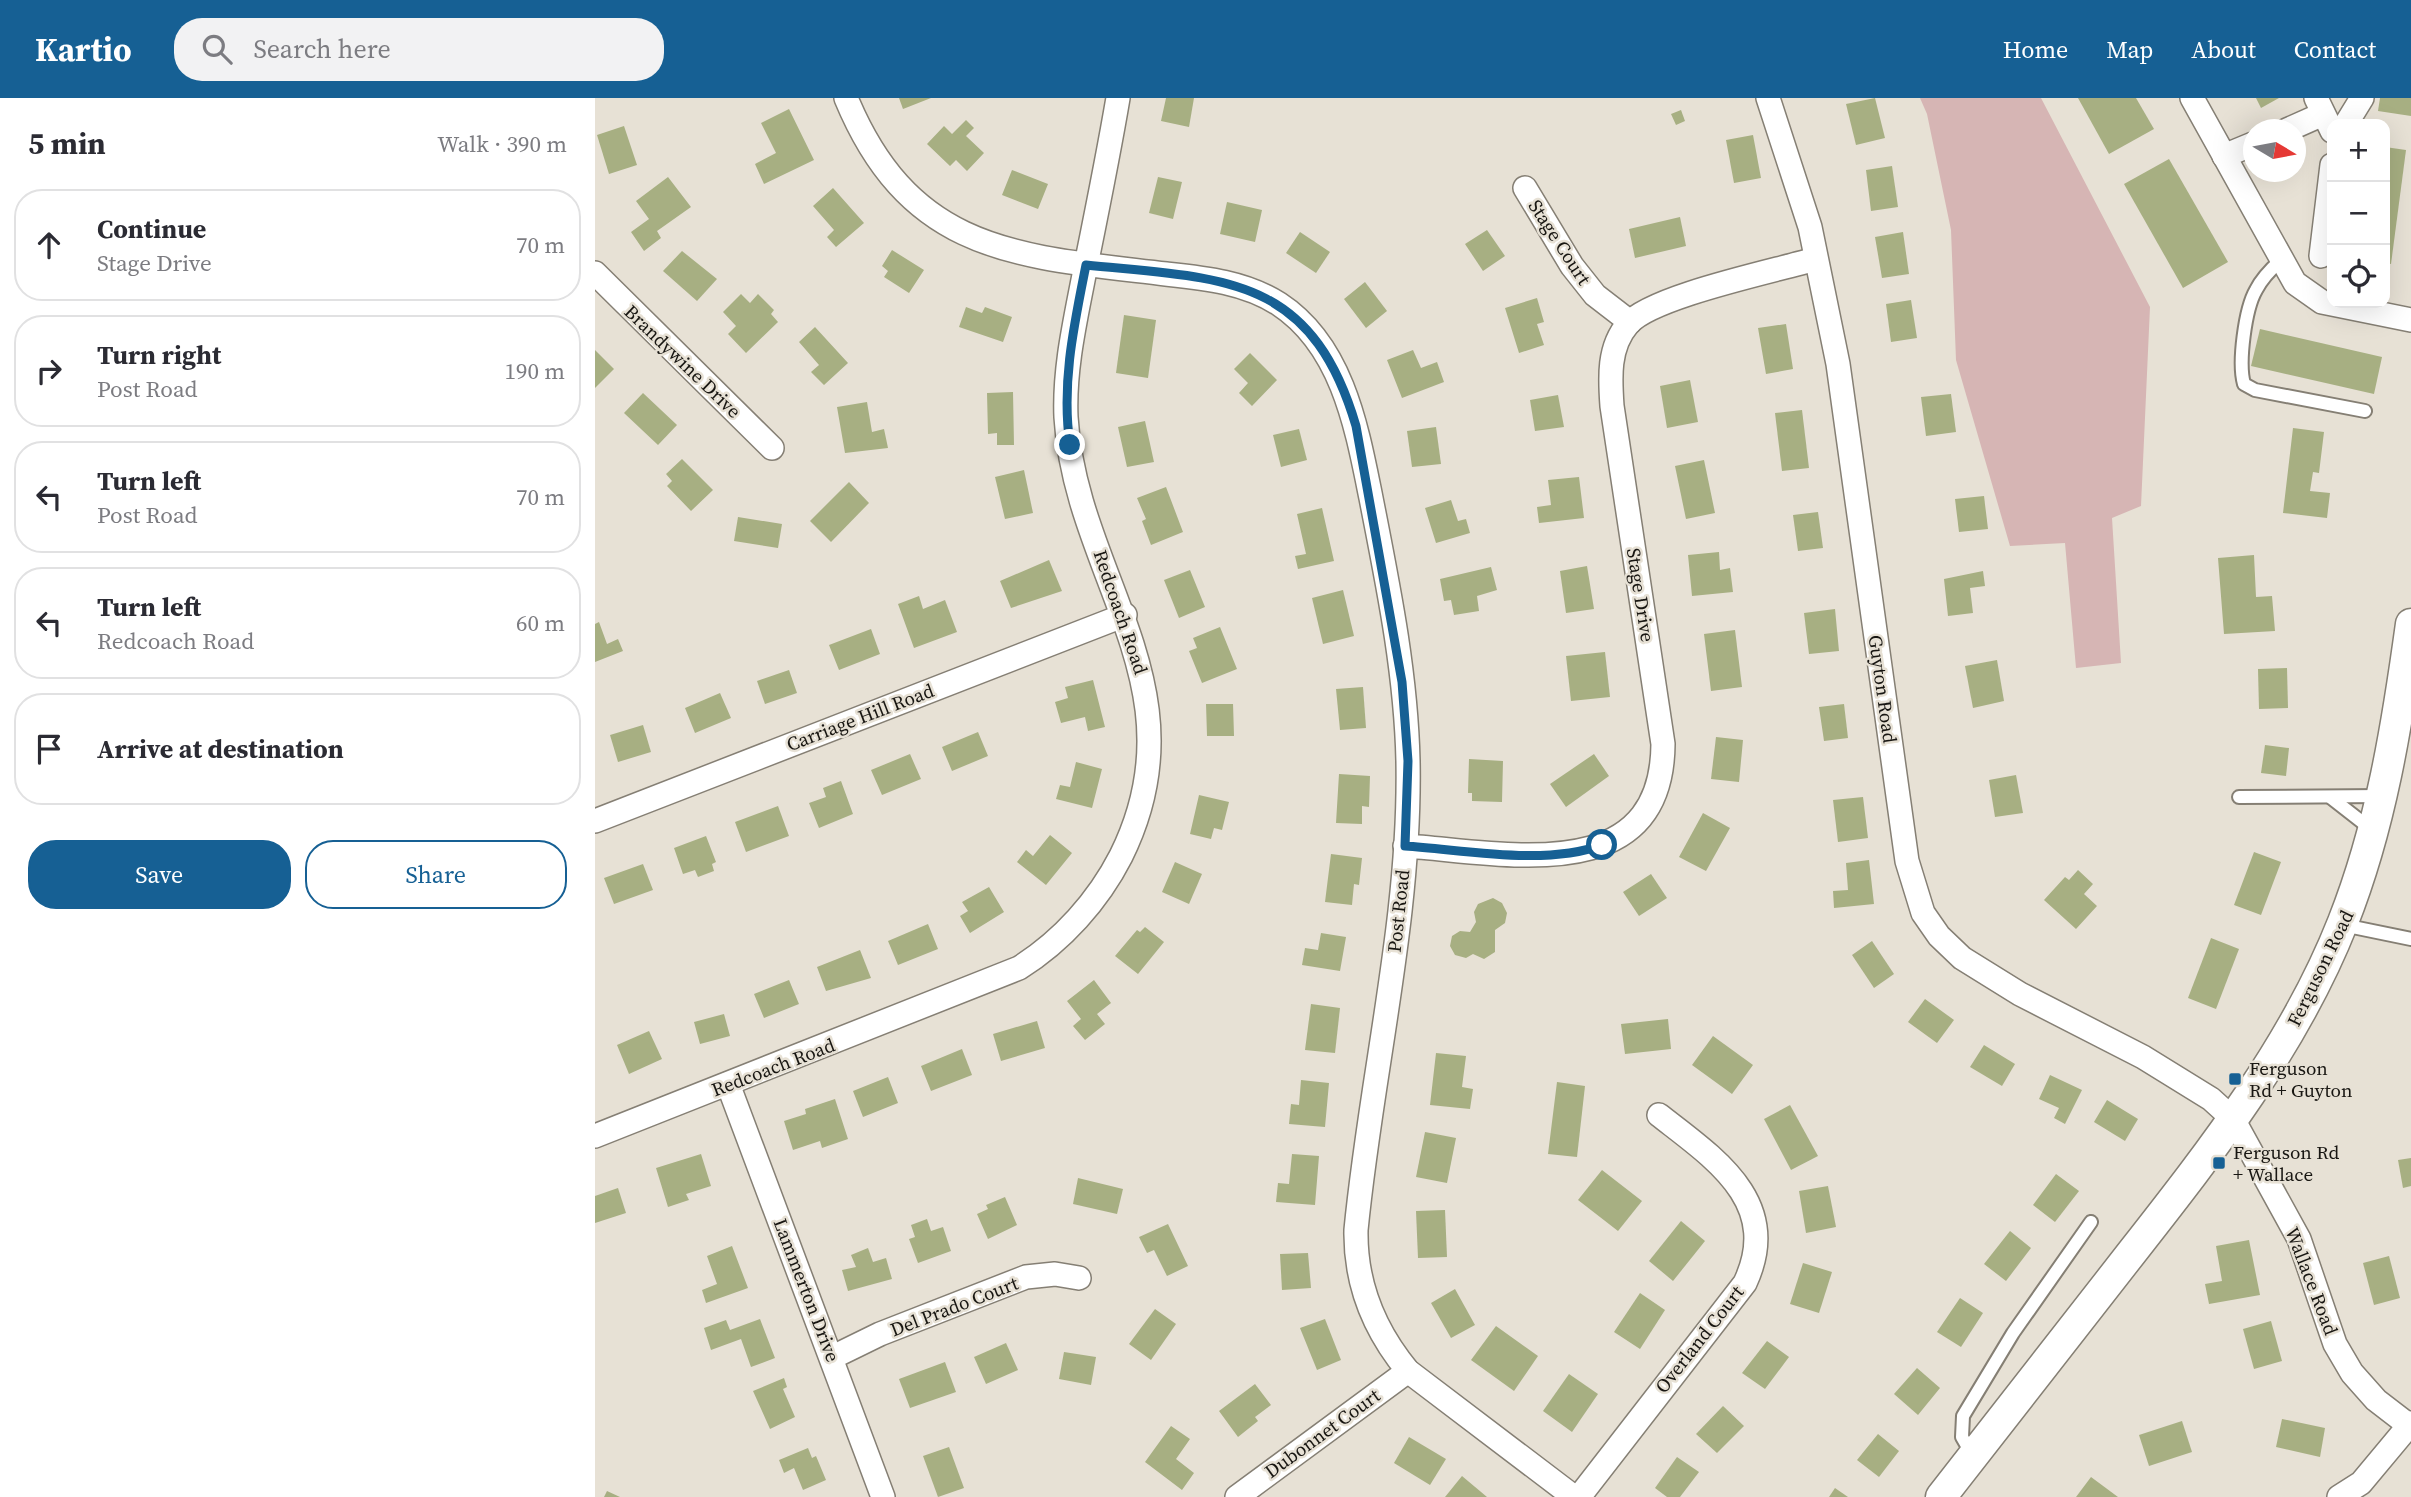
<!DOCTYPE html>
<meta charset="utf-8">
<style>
:root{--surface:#fff;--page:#f2f2f3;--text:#2b2b33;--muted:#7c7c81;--line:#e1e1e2;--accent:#166094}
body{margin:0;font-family:"Source Serif 4",serif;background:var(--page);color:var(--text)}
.controls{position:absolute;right:21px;top:21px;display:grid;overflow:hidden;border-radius:14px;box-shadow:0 7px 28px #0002}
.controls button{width:63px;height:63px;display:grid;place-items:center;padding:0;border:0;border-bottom:2px solid var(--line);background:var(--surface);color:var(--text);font:35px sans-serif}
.compass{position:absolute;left:1648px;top:21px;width:63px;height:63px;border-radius:50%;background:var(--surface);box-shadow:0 7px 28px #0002;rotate:100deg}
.stop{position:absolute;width:21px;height:21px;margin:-16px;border:5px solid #166094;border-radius:50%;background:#fff}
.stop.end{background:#166094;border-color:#fff;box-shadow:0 2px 7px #0008}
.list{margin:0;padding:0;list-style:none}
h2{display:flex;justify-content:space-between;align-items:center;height:91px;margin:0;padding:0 28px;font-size:30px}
h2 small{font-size:23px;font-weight:400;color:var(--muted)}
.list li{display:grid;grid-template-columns:46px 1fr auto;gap:21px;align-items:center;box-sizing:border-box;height:112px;margin:0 14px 14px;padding:0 14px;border:2px solid var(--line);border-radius:28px}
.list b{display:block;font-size:26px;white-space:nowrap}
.list p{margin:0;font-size:23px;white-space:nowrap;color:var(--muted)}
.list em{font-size:23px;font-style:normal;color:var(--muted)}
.actions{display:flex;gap:14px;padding:21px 28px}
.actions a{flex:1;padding:16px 0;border:2px solid var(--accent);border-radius:28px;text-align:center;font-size:24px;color:var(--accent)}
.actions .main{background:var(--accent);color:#fff}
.icon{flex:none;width:38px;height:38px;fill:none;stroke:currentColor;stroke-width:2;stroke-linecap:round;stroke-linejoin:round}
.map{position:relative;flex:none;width:1816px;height:1399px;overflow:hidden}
header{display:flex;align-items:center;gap:42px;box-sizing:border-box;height:98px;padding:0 35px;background:var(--accent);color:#fff}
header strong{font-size:33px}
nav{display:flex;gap:38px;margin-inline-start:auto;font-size:24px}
.search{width:490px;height:63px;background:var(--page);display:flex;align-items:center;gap:18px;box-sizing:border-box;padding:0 24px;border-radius:28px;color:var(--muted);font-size:26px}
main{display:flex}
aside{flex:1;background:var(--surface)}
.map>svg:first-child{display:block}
.green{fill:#d6b5b4}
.building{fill:#a7af82}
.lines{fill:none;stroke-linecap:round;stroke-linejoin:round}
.service-casing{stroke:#857f74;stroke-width:16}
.minor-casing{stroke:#857f74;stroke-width:26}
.tertiary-casing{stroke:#857f74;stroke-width:33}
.service{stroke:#fff;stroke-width:12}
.minor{stroke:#fff;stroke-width:23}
.tertiary{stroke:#fff;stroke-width:30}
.route{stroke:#166094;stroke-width:9}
.poi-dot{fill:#166094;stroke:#e7e1d5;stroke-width:2.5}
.labels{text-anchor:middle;stroke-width:5;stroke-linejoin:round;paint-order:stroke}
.street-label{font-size:19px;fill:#181612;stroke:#e7e1d5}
.poi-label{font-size:19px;fill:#181612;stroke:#e7e1d5;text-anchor:start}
</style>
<header>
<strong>Kartio</strong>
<div class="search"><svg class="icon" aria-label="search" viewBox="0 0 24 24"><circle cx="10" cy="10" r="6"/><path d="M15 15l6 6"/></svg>Search here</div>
<nav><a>Home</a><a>Map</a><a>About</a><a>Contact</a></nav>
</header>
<main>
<aside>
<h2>5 min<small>Walk · 390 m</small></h2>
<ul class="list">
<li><svg class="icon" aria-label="ahead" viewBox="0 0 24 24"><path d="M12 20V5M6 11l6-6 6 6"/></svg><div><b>Continue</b><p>Stage Drive</p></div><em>70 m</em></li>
<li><svg class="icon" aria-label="right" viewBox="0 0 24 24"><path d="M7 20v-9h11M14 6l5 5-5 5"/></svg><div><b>Turn right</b><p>Post Road</p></div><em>190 m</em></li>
<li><svg class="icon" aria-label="left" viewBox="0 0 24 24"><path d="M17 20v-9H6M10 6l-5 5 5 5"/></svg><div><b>Turn left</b><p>Post Road</p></div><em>70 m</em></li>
<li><svg class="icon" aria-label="left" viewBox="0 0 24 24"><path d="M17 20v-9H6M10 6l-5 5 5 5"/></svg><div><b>Turn left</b><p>Redcoach Road</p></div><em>60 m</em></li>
<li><svg class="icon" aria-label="arrive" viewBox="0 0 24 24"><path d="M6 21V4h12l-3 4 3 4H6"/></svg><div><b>Arrive at destination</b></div></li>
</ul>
<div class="actions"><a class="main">Save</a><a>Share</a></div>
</aside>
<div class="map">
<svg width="1816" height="1399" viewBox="0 0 1816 1399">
<rect width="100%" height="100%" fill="#e7e1d5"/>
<!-- green -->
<polygon class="green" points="1325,0 1446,0 1555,209 1546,408 1517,420 1526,565 1481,570 1470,445 1415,448 1361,262 1356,132 1332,16"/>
<!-- building -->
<g class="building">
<polygon points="304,0 336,0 308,11"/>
<polygon points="571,0 599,0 594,29 566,23"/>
<polygon points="1280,0 1290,40 1261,47 1251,6"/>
<polygon points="1483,0 1541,0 1559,31 1514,56"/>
<polygon points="1661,0 1684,0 1666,10"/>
<polygon points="1785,0 1816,0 1816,18 1783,13"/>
<polygon points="194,11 219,62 169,86 160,66 181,55 166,25"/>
<polygon points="1086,12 1090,23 1081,27 1076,16"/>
<polygon points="371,22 379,30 371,38 389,55 372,73 361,62 355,68 332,46 349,28 357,36"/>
<polygon points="29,28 42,67 14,76 2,37"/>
<polygon points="1158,37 1166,80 1139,85 1131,42"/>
<polygon points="1790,49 1811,52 1796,166 1790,165"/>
<polygon points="1574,61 1633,164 1588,190 1529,86"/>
<polygon points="1297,68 1303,109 1276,113 1271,72"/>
<polygon points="417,72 453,86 443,111 407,97"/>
<polygon points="73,79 96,109 62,133 66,140 49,153 36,134 54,121 41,103"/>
<polygon points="563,79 587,84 578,121 554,115"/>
<polygon points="238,90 269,125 241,149 232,139 239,132 218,108"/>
<polygon points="632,104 667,112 660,144 625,136"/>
<polygon points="1085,119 1091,148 1040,160 1034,131"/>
<polygon points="892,132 910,158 888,173 870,146"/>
<polygon points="705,134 735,154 721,175 691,155"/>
<polygon points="1308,134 1314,176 1287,180 1280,139"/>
<polygon points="297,152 329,172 314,195 289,179 293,173 287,168"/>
<polygon points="87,153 122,181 102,203 68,173"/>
<polygon points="770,184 792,213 771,230 749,201"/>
<polygon points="146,196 155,205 163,196 179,212 176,216 183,224 151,255 133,236 141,228 128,214"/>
<polygon points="942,200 949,224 942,226 949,247 924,255 910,210"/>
<polygon points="1316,202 1322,240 1296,244 1291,206"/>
<polygon points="371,209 387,215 390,209 417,219 408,244 364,229"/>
<polygon points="529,217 561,222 553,280 521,275"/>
<polygon points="1191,226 1198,271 1171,276 1163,230"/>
<polygon points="220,229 253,265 229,287 216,274 224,267 204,244"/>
<polygon points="1665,231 1787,259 1779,296 1656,268"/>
<polygon points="0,252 19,271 0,290"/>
<polygon points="818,252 826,270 842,264 849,284 807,300 792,262"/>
<polygon points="655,255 682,282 657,308 644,295 653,285 639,271"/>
<polygon points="1095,282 1103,324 1072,330 1065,288"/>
<polygon points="418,294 419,347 402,347 402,335 393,336 392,295"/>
<polygon points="48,295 82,327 63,347 29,315"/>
<polygon points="1356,296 1361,334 1331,338 1326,299"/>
<polygon points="963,297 969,329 940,333 935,302"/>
<polygon points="272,304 277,334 289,331 293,350 250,355 242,309"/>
<polygon points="1207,312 1214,370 1187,373 1180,315"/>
<polygon points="550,323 559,364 532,369 523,329"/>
<polygon points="841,329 846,366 817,369 812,333"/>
<polygon points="1698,330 1729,334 1724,375 1718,374 1715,393 1735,395 1732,420 1688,415"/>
<polygon points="704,331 712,362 686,369 678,337"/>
<polygon points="87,361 118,392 96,413 72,388 77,383 71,376"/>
<polygon points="1109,362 1120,415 1091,421 1080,368"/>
<polygon points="429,372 438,415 410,421 400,379"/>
<polygon points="984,379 989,420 944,425 942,409 956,407 953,382"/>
<polygon points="254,384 274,405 236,444 215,423"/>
<polygon points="571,389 588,434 556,447 547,423 551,421 542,400"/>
<polygon points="1389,398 1393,431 1364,434 1360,401"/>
<polygon points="856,402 863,423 871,421 875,435 841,445 830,410"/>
<polygon points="727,410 739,463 703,471 700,458 711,456 702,416"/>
<polygon points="1223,414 1228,450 1203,453 1198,417"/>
<polygon points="143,419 187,426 183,450 139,443"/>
<polygon points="1124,454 1125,472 1135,470 1138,494 1097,498 1093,457"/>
<polygon points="1659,457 1661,499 1677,498 1680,533 1629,536 1623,460"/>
<polygon points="454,462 467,493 416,510 405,483"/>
<polygon points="992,468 999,511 971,515 965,473"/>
<polygon points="896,469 902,492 882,498 884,513 859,517 856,502 849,503 845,481"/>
<polygon points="595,472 610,509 584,520 569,482"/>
<polygon points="1388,473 1390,488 1375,490 1378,515 1353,518 1349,481"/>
<polygon points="748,492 759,538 728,546 717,500"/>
<polygon points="324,498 328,511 350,502 362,534 319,550 303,506"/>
<polygon points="1240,511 1244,553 1214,556 1209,515"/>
<polygon points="4,524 12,546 23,541 28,553 0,564 0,526"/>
<polygon points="625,529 642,571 607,585 594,553 602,550 598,540"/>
<polygon points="276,531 285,556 244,572 234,547"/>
<polygon points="1140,532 1147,589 1116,593 1109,536"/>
<polygon points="1010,554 1015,599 976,603 971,558"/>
<polygon points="1402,562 1409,603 1378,610 1370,568"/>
<polygon points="1692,570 1693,610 1664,611 1663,571"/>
<polygon points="194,572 202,595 170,606 162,583"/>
<polygon points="498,582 510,629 493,633 490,619 466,625 460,604 473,600 470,589"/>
<polygon points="768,589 771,630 745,632 741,591"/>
<polygon points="125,595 136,620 100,635 90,610"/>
<polygon points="611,606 638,606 639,638 612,638"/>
<polygon points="1249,606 1253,640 1229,643 1224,609"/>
<polygon points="48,627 56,654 23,664 15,637"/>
<polygon points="383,634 393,658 357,673 347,649"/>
<polygon points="1121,639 1148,642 1144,684 1116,681"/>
<polygon points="1670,647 1694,650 1691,678 1666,675"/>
<polygon points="315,656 326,681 287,697 276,672"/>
<polygon points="999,656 1014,678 971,709 955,686"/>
<polygon points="874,661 908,663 907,704 877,703 877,695 873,695"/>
<polygon points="481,664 507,671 497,710 461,701 465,687 475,689"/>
<polygon points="744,676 775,678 774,709 767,708 767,726 741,725"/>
<polygon points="1421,677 1428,715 1400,719 1394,682"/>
<polygon points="246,683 258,716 224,730 214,705 231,699 228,690"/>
<polygon points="604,697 634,704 627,732 619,730 616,741 595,736"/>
<polygon points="1268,699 1273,740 1243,744 1238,702"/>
<polygon points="183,708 194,738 151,754 140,724"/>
<polygon points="1108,715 1135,730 1111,773 1084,759"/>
<polygon points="455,737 477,755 451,787 422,764 431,752 438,758"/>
<polygon points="111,738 121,764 117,766 119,773 103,779 100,772 88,776 79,750"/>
<polygon points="1659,754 1686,764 1666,817 1639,807"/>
<polygon points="736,756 767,760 764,787 759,786 757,807 730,804"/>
<polygon points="1274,762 1279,806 1239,810 1238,793 1253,792 1251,765"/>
<polygon points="580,764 607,776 594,806 567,794"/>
<polygon points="48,766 58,792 19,806 9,780"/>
<polygon points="1483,772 1498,786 1489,796 1502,808 1481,831 1449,802 1470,779 1474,782"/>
<polygon points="1056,776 1072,800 1044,818 1028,794"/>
<polygon points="394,789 409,814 375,835 365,818 373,813 367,804"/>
<polygon points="898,800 907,805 912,815 910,825 900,832 900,854 889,861 878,856 871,860 860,857 855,848 857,838 865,833 875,834 881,824 879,814 883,806"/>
<polygon points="333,826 343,851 303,867 293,843"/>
<polygon points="550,829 569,844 543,876 520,858 542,832 545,834"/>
<polygon points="726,835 751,839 745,873 707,867 710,850 723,852"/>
<polygon points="1616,840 1644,851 1621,911 1593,900"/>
<polygon points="1277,843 1299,876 1279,890 1257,857"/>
<polygon points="265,852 276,880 231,893 222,869"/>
<polygon points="194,882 204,906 169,920 159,896"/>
<polygon points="499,882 516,905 502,916 510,926 490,942 478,928 486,921 472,903"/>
<polygon points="1330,901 1359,922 1342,945 1313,924"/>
<polygon points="716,906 745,910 740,955 710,952"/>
<polygon points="129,916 135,938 105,946 99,924"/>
<polygon points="1073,921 1076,951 1030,956 1026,926"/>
<polygon points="442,923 450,950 406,963 398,936"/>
<polygon points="54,933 67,961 34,976 22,947"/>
<polygon points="1118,938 1158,967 1137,996 1097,967"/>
<polygon points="1389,947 1420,966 1407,988 1375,969"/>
<polygon points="367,951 377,977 336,993 326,968"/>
<polygon points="841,955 871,958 867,989 878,991 875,1011 835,1007"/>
<polygon points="1455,977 1487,992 1470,1026 1459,1020 1464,1010 1444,1001"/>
<polygon points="293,979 303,1005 268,1019 258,993"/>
<polygon points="706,982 734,985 730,1029 694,1026 696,1006 704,1007"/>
<polygon points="962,984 990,988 982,1059 953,1056"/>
<polygon points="240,1001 253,1041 227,1050 225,1043 198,1052 189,1023 211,1016 210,1011"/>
<polygon points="1512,1002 1543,1021 1530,1043 1499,1024"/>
<polygon points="1195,1007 1223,1058 1196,1072 1169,1021"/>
<polygon points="830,1034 861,1040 852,1085 821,1079"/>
<polygon points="106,1056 116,1088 91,1096 94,1102 73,1109 61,1070"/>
<polygon points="697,1056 724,1058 720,1107 681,1104 683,1085 694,1086"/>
<polygon points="1816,1060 1816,1088 1808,1090 1803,1062"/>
<polygon points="1007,1072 1047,1103 1023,1133 983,1102"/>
<polygon points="1461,1076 1484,1093 1460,1124 1438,1107"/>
<polygon points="483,1080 528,1091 522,1116 478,1106"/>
<polygon points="1233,1088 1241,1129 1211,1135 1204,1093"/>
<polygon points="23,1090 31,1115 0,1125 0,1098"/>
<polygon points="410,1099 422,1127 393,1141 382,1116 393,1111 391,1107"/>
<polygon points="850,1112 852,1159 823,1160 821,1113"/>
<polygon points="332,1121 336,1133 348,1129 356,1153 323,1165 314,1141 320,1139 316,1127"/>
<polygon points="1086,1123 1110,1143 1078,1183 1054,1163"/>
<polygon points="573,1126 593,1168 572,1178 559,1152 552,1155 544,1139"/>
<polygon points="1415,1133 1436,1150 1411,1183 1389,1166"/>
<polygon points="1654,1142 1665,1197 1614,1206 1610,1186 1627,1183 1621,1148"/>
<polygon points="137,1148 153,1190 111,1205 107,1192 122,1186 112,1158"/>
<polygon points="273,1150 278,1164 291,1160 297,1181 253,1193 247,1172 261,1169 256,1157"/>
<polygon points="713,1155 716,1190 687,1192 685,1156"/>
<polygon points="1794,1158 1805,1200 1779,1207 1768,1165"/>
<polygon points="1208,1165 1237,1174 1224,1215 1195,1206"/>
<polygon points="860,1191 880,1227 856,1240 836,1205"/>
<polygon points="1045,1195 1070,1212 1045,1251 1019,1234"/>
<polygon points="1365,1200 1388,1215 1366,1249 1342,1234"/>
<polygon points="560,1211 581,1226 556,1262 534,1246"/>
<polygon points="165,1221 180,1260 156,1269 146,1241 116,1252 109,1230 131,1222 135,1232"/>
<polygon points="730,1221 746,1262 722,1272 705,1230"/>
<polygon points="1676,1223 1687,1263 1659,1271 1648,1231"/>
<polygon points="901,1228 943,1258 919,1293 876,1262"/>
<polygon points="1172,1243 1194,1259 1170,1291 1147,1275"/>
<polygon points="411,1245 423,1272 391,1286 379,1259"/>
<polygon points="469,1254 501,1259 496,1287 464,1281"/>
<polygon points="350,1264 361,1294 315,1310 304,1281"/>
<polygon points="1322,1270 1345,1290 1323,1317 1299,1296"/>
<polygon points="974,1276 1003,1296 977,1334 948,1313"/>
<polygon points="189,1280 192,1289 188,1291 200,1319 175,1331 158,1293"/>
<polygon points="660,1286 676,1307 660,1319 663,1323 643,1339 624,1313"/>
<polygon points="1128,1308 1149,1328 1122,1355 1101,1336"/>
<polygon points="1687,1321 1730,1330 1725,1359 1681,1349"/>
<polygon points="1587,1323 1597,1354 1554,1368 1544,1337"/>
<polygon points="576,1328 595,1341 581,1361 599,1375 587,1392 550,1364"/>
<polygon points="1283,1336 1304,1353 1284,1379 1262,1362"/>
<polygon points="814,1339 851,1361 835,1387 799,1365"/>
<polygon points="354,1349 369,1390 343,1399 328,1358"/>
<polygon points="213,1350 217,1360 221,1358 231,1382 208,1392 199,1370 189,1375 184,1362"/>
<polygon points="1082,1359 1104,1374 1085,1399 1072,1399 1060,1390"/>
<polygon points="867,1378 892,1399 850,1399"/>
<polygon points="1496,1379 1523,1399 1481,1399"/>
<polygon points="1240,1390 1253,1399 1234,1399"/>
<polygon points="12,1393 25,1399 9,1399"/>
</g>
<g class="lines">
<!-- service casing -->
<g class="service-casing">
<g id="service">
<path d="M 1686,162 C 1676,171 1667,180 1661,192 C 1650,211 1643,265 1649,286 L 1660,292 L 1770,313"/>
<polyline points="1644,699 1788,698"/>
<polyline points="1735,699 1776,731"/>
<polyline points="1748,827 1816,841"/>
<polyline points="1378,1358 1367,1339 1368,1318 1418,1235 1496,1124"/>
</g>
</g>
<!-- minor casing -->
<g class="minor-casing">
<g id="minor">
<path d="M 251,0 C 316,157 424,158 571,176 C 609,180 650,184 684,206 C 748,248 762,331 776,400 C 793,487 811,574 813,663 C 816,821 776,976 761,1132 C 760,1186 779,1232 813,1273 L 979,1399"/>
<polyline points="1173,0 1215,129 1243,266 1312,763 1328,815 1344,838 1367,860 1425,896 1548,959 1616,1001 1638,1021 1704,1141 1740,1246 1757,1275 1781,1302 1816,1329"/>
<polyline points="1597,0 1700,185 1727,204 1816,222"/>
<polyline points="1721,0 1737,33"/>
<polyline points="1751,26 1767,0"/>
<polyline points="1692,32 1728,16"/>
<polyline points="1629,58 1658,46"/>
<polyline points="930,90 977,168 1000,197 1035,224"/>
<polyline points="1726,158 1737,67"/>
<polyline points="0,175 177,350"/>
<polyline points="0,723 530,517"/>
<path d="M 810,748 C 907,754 1067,793 1068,646 L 1017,308 C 1015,280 1013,249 1033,226 C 1057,198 1180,173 1220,161"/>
<polyline points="133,986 288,1399"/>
<path d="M 0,1038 L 424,870 C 467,843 503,803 526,758 C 610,589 480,478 471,319 C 469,271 480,224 489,177 C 501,118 513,59 523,0"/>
<polyline points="238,1259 285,1236 431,1179 460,1176 484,1180"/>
<polyline points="642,1399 813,1273"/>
<path d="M 984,1399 L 1150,1185 C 1188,1104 1119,1060 1064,1017"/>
<polyline points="1744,1399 1766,1385 1816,1325"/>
</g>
</g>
<!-- tertiary casing -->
<g class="tertiary-casing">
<path id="tertiary" d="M 1346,1399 C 1410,1317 1474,1235 1538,1153 C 1618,1051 1700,946 1748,824 C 1786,728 1802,628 1816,526"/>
</g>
<!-- service -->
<use href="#service" class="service"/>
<!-- minor -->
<use href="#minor" class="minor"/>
<!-- tertiary -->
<use href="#tertiary" class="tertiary"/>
</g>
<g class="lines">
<!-- route -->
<path class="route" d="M 475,347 C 466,286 479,227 491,167 C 627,181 716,175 761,328 L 807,584 L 813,663 L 810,748 C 871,752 950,768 1007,747"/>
</g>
<!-- markers -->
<g class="poi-dot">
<rect x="1633" y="974" width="14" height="14" rx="3.5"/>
<rect x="1617" y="1058" width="14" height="14" rx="3.5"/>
</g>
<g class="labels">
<!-- street labels -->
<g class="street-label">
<text transform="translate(965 144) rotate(57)" y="7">Stage Court</text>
<text transform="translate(88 263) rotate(44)" y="7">Brandywine Drive</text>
<text transform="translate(1046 497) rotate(81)" y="7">Stage Drive</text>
<text transform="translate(526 514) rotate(71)" y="7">Redcoach Road</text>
<text transform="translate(1288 591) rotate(82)" y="7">Guyton Road</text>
<text transform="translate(265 619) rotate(-21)" y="7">Carriage Hill Road</text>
<text transform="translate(803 813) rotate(-84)" y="7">Post Road</text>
<text transform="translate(1725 870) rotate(-64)" y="7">Ferguson Road</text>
<text transform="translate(178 969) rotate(-21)" y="7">Redcoach Road</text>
<text transform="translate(1717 1183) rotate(69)" y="7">Wallace Road</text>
<text transform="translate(212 1192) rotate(69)" y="7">Lammerton Drive</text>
<text transform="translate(359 1208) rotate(-21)" y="7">Del Prado Court</text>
<text transform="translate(1104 1241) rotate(-52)" y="7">Overland Court</text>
<text transform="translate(727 1335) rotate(-36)" y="7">Dubonnet Court</text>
</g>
<!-- poi labels -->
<g class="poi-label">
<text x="1654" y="977">Ferguson<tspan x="1654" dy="22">Rd + Guyton</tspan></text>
<text x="1638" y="1061">Ferguson Rd<tspan x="1638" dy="22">+ Wallace</tspan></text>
</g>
</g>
</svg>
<div class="controls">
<button>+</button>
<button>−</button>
<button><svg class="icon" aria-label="locate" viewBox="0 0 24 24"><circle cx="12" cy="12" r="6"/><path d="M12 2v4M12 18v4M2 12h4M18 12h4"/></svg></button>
</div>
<svg class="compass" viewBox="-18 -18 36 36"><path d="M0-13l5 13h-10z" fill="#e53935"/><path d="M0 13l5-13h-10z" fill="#7c7c81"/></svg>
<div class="stop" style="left:1007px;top:747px"></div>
<div class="stop end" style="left:475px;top:347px"></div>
</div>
</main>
